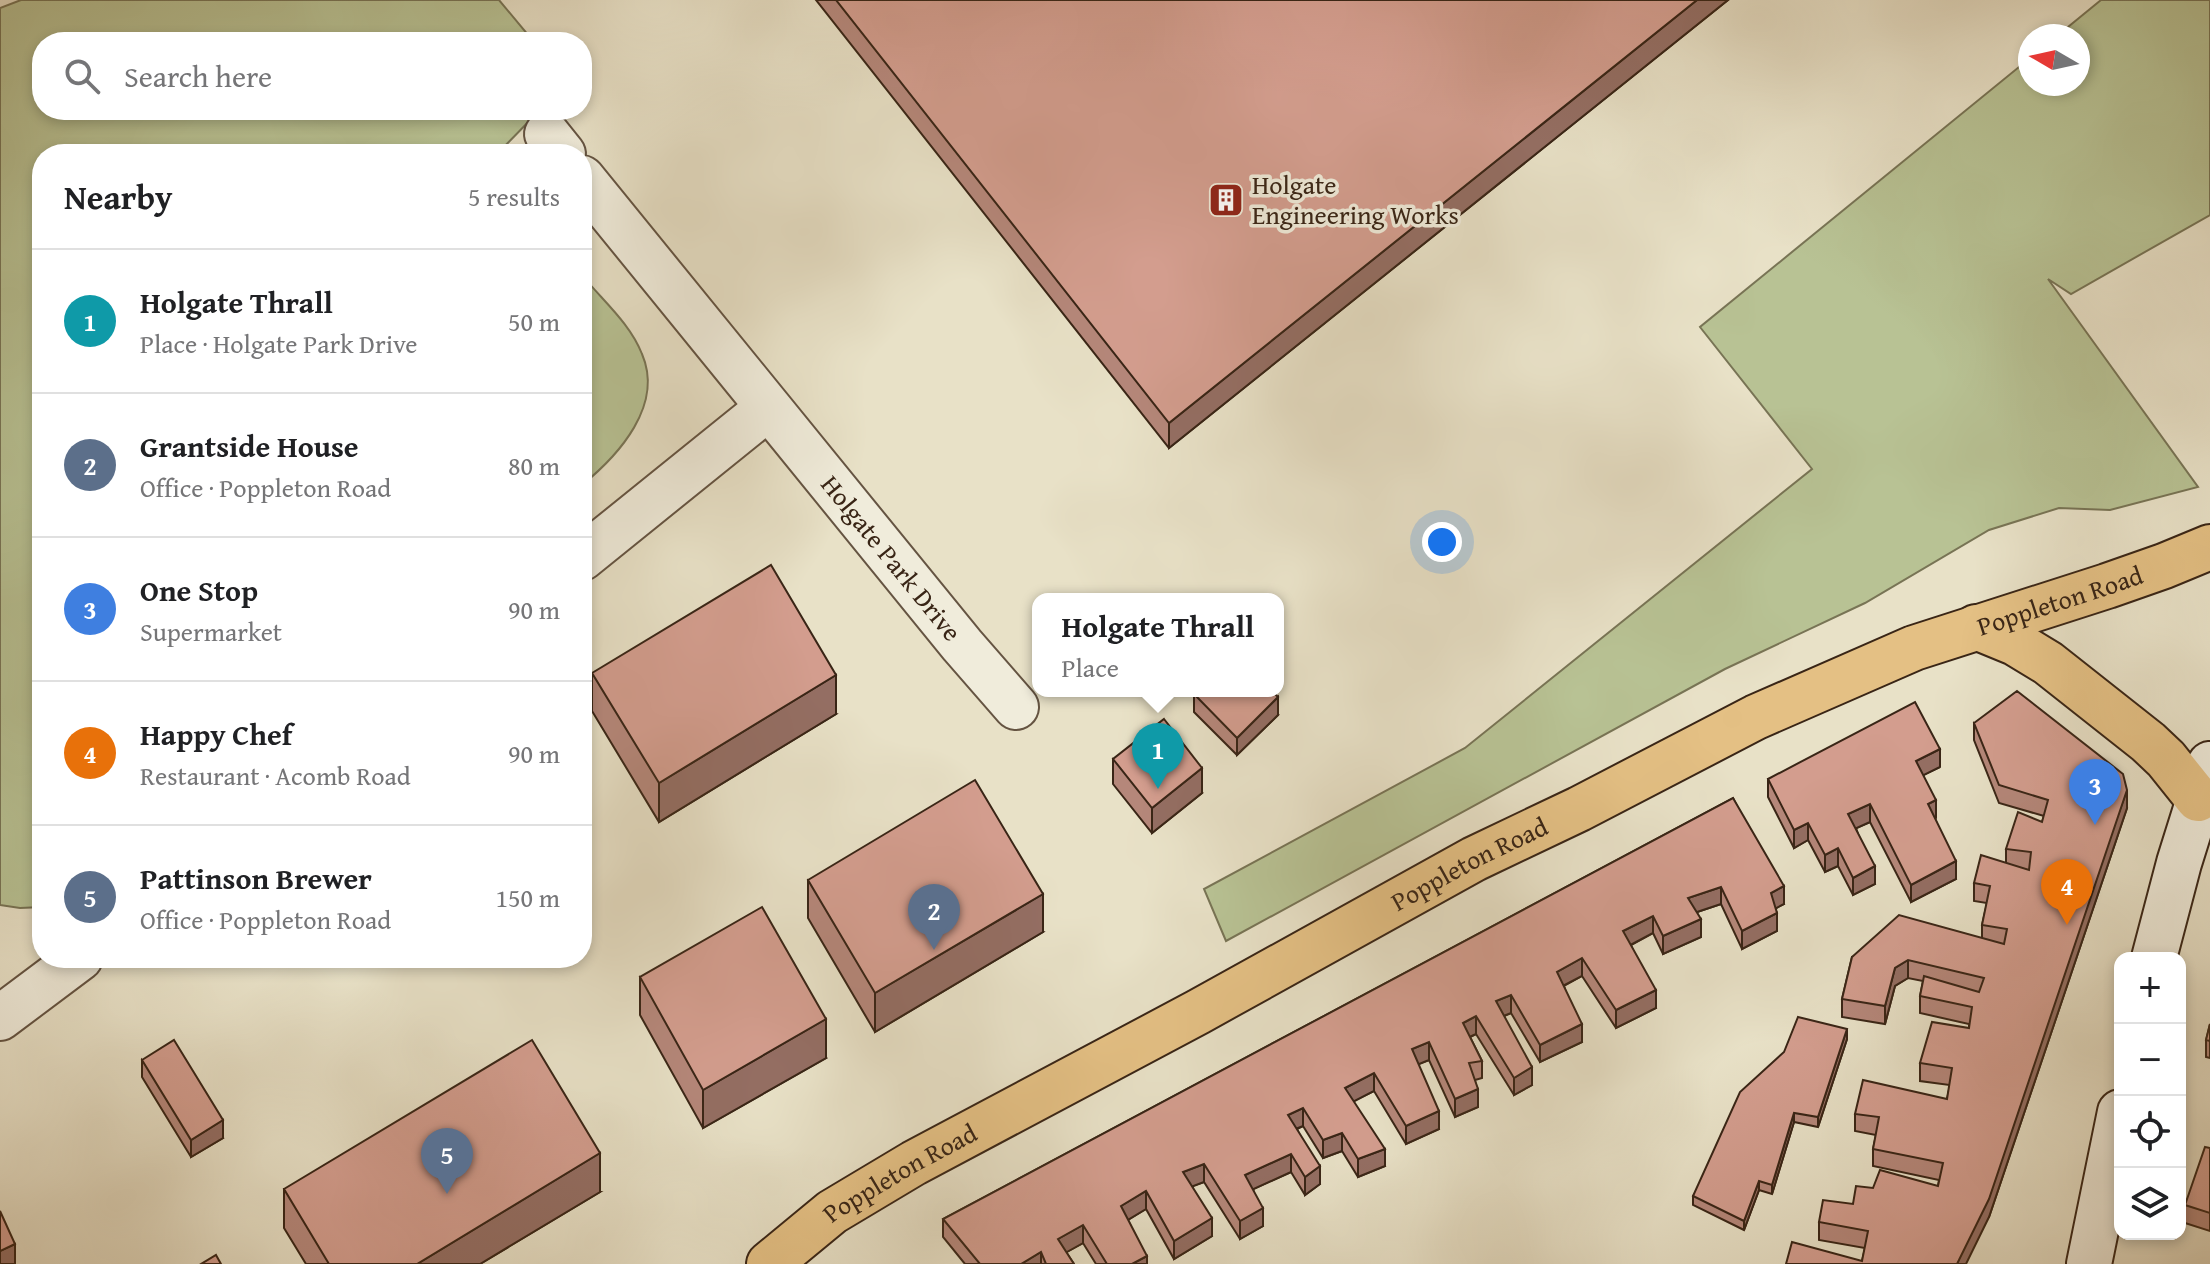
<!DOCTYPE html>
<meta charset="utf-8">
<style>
:root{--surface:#fff;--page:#f6f6f6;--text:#202124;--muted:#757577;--line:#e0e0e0;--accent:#2563eb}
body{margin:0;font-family:"Gentium Book Plus",serif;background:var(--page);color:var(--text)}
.controls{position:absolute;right:24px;bottom:24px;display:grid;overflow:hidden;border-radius:16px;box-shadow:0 4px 12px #0003}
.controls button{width:72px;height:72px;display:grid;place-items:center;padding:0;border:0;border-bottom:2px solid var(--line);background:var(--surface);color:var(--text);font:40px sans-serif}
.compass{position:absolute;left:2018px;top:24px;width:72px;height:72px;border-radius:50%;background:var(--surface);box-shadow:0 4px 12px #0003;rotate:279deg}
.you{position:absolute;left:1442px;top:542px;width:28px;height:28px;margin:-20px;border:6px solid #fff;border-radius:50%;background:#1a73e8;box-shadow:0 0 0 12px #1a73e833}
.badge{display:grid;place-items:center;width:52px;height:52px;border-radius:50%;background:var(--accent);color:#fff;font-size:26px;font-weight:700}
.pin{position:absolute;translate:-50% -66px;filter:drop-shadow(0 2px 4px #0008)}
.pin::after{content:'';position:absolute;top:42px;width:28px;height:24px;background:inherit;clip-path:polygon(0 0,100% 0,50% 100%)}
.popup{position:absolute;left:1032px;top:593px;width:252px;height:104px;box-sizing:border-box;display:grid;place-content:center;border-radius:16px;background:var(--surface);filter:drop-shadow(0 2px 6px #0005);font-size:26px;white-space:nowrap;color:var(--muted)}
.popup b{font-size:30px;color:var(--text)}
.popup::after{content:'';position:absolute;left:50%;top:100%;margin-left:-16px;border:16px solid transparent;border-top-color:var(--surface)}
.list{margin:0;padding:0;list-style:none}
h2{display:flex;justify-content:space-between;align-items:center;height:104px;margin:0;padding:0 32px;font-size:34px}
h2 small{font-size:26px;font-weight:400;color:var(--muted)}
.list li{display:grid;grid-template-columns:52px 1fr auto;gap:24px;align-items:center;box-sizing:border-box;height:144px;padding:0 32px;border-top:2px solid var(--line)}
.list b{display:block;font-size:30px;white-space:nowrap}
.list p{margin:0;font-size:26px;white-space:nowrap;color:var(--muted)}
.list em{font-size:26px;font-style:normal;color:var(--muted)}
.icon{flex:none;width:44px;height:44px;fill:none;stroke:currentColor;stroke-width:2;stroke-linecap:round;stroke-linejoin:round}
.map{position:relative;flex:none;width:2210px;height:1264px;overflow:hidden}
.search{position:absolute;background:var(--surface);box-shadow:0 4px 12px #0003;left:32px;top:32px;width:560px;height:88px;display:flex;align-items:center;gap:20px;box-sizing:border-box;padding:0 28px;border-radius:32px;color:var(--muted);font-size:30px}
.panel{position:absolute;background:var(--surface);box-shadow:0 4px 12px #0003;left:32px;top:144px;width:560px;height:824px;border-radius:32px}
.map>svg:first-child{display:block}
.green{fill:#b8c294;stroke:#787455;stroke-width:2}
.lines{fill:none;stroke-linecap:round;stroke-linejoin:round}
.street-casing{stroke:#655442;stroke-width:48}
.secondary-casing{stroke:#392516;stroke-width:48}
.primary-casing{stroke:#392516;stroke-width:48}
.street{stroke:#f0ecdb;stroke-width:44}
.secondary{stroke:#f0ecdb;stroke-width:44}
.primary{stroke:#e4c084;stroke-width:44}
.wall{fill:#b5877a;stroke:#392516;stroke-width:2}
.shaded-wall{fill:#946e63;stroke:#392516;stroke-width:2}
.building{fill:#d39d8e;stroke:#392516;stroke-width:2}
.labels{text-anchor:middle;stroke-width:7;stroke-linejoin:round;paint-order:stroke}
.poi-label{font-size:26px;fill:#392516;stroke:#f0ecdb;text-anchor:start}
.street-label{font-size:26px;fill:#392516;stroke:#f0ecdb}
</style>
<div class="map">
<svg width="2210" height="1264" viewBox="0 0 2210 1264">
<rect width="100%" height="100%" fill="#e8e1c7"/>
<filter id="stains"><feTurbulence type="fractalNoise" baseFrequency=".0025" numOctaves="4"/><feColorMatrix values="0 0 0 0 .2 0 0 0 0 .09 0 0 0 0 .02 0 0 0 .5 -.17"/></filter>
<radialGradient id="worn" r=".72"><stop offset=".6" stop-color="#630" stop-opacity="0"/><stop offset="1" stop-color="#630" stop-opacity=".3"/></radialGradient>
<!-- green -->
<g class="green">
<polygon points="21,0 499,0 534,42 42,42 42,110 540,110 497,154 42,154 42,907 20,908 0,905 0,8"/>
<polygon points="2101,0 2210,0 2210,215 2071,294 2048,279 2198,487 2110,510 2059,508 1989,530 1865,603 1725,669 1226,941 1204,889 1465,748 1812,469 1700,327 2030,58 2030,84 2078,84 2078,36 2057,36"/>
<path d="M 582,275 C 602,300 630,323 642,354 C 664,405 619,455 582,485 Z"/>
</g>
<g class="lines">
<!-- street casing -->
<g class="street-casing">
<g id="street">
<polyline points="547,134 563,154"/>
<path id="s1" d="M 582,178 L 962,645 L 1016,707"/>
<polyline points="582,558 768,408"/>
<polyline points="0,1018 80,958"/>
</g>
</g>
<!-- secondary casing -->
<g class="secondary-casing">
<g id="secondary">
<polyline points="2154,958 2179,863 2210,764"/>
<polyline points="2089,1264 2120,1112"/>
</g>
</g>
<!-- primary casing -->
<g class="primary-casing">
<g id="primary">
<polyline points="1976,627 2015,643 2048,663 2067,678 2148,742 2166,759 2198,799"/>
<path id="s2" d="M 769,1264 L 832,1212 L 914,1163 L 1198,1012 L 1474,859 L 1579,809 L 1756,717 L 1914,648 L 2107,586 L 2164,566 L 2210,547"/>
</g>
</g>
<!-- street -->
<use href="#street" class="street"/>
<!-- secondary -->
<use href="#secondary" class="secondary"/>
<!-- primary -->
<use href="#primary" class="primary"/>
</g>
<!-- wall -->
<g class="wall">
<polygon points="816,0 1728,0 1169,448"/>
<polygon points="592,673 836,714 659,822 592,711"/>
<polygon points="1194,694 1278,715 1237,755 1194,712"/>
<polygon points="1974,723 2127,808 1989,1217 1862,1261 1865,1248 1819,1240 1819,1222 1853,1204 1873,1188 1938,1186 1939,1180 1873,1166 1873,1149 1876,1135 1855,1131 1855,1114 1947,1099 1950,1085 1920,1081 1920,1063 1969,1028 1969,1024 1920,1013 1920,996 1923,981 1908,978 1895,986 1885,1024 1842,1017 1842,999 1852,957 1982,938 1982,925 1987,903 1974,901 1974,883 2006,863 2006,849 2042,822 2044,816 1999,803 1974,740"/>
<polygon points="1113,759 1202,793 1152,833 1113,784"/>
<polygon points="1940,767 1923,775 1935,818 1956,879 1911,902 1870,822 1856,828 1875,884 1853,895 1838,866 1825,872 1808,840 1794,848 1768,797 1768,779"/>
<polygon points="1733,798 1784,904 1776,908 1777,931 1742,949 1721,904 1697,912 1701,937 1663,954 1653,933 1631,945 1656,1008 1616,1028 1582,976 1564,986 1582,1042 1540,1062 1511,1013 1504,1016 1532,1085 1514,1095 1476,1034 1470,1037 1482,1061 1482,1078 1475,1080 1478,1107 1455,1117 1429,1060 1418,1064 1439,1129 1406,1144 1374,1091 1353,1101 1385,1166 1358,1177 1342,1151 1323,1158 1303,1126 1297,1129 1320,1184 1305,1195 1291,1172 1253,1189 1263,1226 1240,1239 1204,1182 1192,1186 1212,1236 1174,1259 1146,1209 1128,1220 1147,1264 1096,1264 1083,1243 1066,1252 1074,1264 965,1264 943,1237 943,1219"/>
<polygon points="808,880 1043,932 875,1032 808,918"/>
<polygon points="640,977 826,1058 703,1128 640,1015"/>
<polygon points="2210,1024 2210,1058 2206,1057 2206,1040"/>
<polygon points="1847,1039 1818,1127 1794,1122 1772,1194 1759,1190 1744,1230 1693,1205 1693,1196"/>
<polygon points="142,1060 223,1138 191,1157 142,1077"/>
<polygon points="2210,1148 2210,1231 2185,1223 2185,1205"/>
<polygon points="284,1189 600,1192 480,1264 306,1264 284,1228"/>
</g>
<!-- shaded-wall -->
<g class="shaded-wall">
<polygon points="1697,0 1728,0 1169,448 1169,423"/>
<polygon points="836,675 836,714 659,822 659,783"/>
<polygon points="1278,697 1278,715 1237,755 1237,738"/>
<polygon points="1940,749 1940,767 1916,779 1916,761"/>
<polygon points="1202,768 1202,793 1152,833 1152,808"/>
<polygon points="2127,790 2127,808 1989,1217 1966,1264 1957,1264"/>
<polygon points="1936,800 1936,818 1928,822 1928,804"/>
<polygon points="1870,804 1870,822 1848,832 1848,814"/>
<polygon points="1808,823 1808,840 1794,848 1794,830"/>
<polygon points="1838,848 1838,866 1825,872 1825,855"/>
<polygon points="1956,861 1956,879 1911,902 1911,885"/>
<polygon points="1875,866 1875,884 1853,895 1853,878"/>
<polygon points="1784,886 1784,904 1771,911 1771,893"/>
<polygon points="1721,887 1721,904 1688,915 1688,898"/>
<polygon points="1043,894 1043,932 875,1032 875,993"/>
<polygon points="1777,913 1777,931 1742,949 1742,931"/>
<polygon points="1653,916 1653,933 1623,949 1623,931"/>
<polygon points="1701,919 1701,937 1663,954 1663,936"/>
<polygon points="1582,958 1582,976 1557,989 1557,972"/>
<polygon points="1908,960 1908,978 1895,986 1885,1024 1885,1006 1895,968"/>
<polygon points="1656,990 1656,1008 1616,1028 1616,1010"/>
<polygon points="1511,995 1511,1013 1496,1019 1496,1001"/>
<polygon points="1476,1016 1476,1034 1463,1040 1463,1023"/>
<polygon points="826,1019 826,1058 703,1128 703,1090"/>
<polygon points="1582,1024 1582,1042 1540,1062 1540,1045"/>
<polygon points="1847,1029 1847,1039 1818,1127 1818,1117"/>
<polygon points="1429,1042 1429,1060 1412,1067 1412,1049"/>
<polygon points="1532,1067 1532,1085 1514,1095 1514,1078"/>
<polygon points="1374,1073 1374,1091 1345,1106 1345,1088"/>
<polygon points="1478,1089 1478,1107 1455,1117 1455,1099"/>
<polygon points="1303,1108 1303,1126 1288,1132 1288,1115"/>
<polygon points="1439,1111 1439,1129 1406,1144 1406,1126"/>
<polygon points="1794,1113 1794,1122 1772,1194 1772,1185"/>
<polygon points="223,1120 223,1138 191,1157 191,1140"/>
<polygon points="1342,1133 1342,1151 1323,1158 1323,1140"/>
<polygon points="1385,1149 1385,1166 1358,1177 1358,1159"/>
<polygon points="600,1153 600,1192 480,1264 417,1264"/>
<polygon points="1291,1154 1291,1172 1245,1193 1245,1175"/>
<polygon points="1204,1164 1204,1182 1183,1190 1183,1172"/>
<polygon points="1320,1166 1320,1184 1305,1195 1305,1177"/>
<polygon points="1759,1181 1759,1190 1744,1230 1744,1221"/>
<polygon points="1146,1191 1146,1209 1121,1224 1121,1206"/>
<polygon points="1263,1208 1263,1226 1240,1239 1240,1221"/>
<polygon points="1212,1218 1212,1236 1174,1259 1174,1241"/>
<polygon points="1083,1225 1083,1243 1058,1257 1058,1239"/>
<polygon points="15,1244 15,1264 0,1264 0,1251"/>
<polygon points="1041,1252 1041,1264 1021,1264"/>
<polygon points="1147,1256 1147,1264 1132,1264"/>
</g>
<!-- building -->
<g class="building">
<polygon points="836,0 1697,0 1169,423"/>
<polygon points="771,565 836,675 659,783 592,673"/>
<polygon points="1197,691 1272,691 1278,697 1237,738 1194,694"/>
<polygon points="2017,691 2123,774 2127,790 1989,1199 1957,1264 1786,1264 1792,1242 1862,1261 1868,1231 1819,1222 1823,1200 1853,1204 1856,1186 1873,1188 1880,1170 1938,1186 1943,1163 1873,1149 1879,1117 1855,1114 1863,1080 1947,1099 1952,1068 1920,1063 1932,1022 1969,1028 1972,1007 1920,996 1924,976 1979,992 1984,978 1908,960 1895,968 1885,1006 1842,999 1852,957 1899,915 2004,944 2007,929 1982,925 1990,886 1974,883 1981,855 2029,870 2031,852 2006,849 2018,812 2042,822 2048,800 1999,785 1974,723"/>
<polygon points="1915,702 1940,749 1916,761 1936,800 1928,804 1956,861 1911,885 1870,804 1848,814 1875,866 1853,878 1838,848 1825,855 1808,823 1794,830 1768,779"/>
<polygon points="1164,719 1202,768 1152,808 1113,759"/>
<polygon points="975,780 1043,894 875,993 808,880"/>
<polygon points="1733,798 1784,886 1771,893 1777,913 1742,931 1721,887 1688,898 1701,919 1663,936 1653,916 1623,931 1656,990 1616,1010 1582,958 1557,972 1582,1024 1540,1045 1511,995 1496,1001 1532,1067 1514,1078 1476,1016 1463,1023 1482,1061 1469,1063 1478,1089 1455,1099 1429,1042 1412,1049 1439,1111 1406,1126 1374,1073 1345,1088 1385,1149 1358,1159 1342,1133 1323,1140 1303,1108 1288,1115 1320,1166 1305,1177 1291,1154 1245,1175 1263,1208 1240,1221 1204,1164 1183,1172 1212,1218 1174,1241 1146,1191 1121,1206 1147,1256 1132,1264 1107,1264 1083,1225 1058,1239 1074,1264 1046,1264 1041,1252 1021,1264 980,1264 943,1219"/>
<polygon points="762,907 826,1019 703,1090 640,977"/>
<polygon points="1798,1017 1847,1029 1818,1117 1794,1113 1772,1185 1759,1181 1744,1221 1693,1196 1740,1092 1784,1052"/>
<polygon points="2210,1024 2210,1041 2206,1040"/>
<polygon points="174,1040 223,1120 191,1140 142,1060"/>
<polygon points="532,1040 600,1153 417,1264 329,1264 284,1189"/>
<polygon points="2205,1147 2210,1148 2210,1213 2185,1205"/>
<polygon points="0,1211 15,1244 0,1251"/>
<polygon points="216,1255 221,1264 201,1264"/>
</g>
<!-- icons -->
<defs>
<g id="building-square" transform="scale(1.8)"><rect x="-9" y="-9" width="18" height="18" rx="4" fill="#8f2418" stroke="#f0ecdb"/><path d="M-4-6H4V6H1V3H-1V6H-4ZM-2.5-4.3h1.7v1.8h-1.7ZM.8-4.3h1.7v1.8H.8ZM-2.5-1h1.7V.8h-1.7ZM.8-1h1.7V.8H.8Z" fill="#fff"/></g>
</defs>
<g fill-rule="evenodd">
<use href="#building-square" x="1226" y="200"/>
</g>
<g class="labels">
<!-- poi labels -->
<g class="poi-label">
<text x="1252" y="194">Holgate<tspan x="1252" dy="30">Engineering Works</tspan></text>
</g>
<!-- street labels -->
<g class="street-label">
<text dy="9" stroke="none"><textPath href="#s1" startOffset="490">Holgate Park Drive</textPath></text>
<text dy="9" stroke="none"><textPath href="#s2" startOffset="1456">Poppleton Road</textPath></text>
<text dy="9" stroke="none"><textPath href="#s2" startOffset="808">Poppleton Road</textPath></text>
<text dy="9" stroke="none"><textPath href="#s2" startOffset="160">Poppleton Road</textPath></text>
</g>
</g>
<rect width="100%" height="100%" filter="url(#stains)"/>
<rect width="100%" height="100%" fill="url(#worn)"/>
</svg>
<div class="controls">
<button>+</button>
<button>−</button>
<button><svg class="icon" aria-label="locate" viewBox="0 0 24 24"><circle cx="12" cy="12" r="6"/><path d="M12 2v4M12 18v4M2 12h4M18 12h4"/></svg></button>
<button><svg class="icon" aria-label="layers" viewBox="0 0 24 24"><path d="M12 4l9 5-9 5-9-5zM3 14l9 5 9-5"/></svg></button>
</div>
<svg class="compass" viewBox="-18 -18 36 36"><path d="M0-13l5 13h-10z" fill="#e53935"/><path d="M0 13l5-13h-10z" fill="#757577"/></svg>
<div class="you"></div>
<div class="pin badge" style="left:1158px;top:789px;background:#0f9aa8">1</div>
<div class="popup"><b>Holgate Thrall</b>Place</div>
<div class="pin badge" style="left:934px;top:950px;background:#5c6f8a">2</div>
<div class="pin badge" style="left:2095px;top:825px;background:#3f7fe0">3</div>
<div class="pin badge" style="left:2067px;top:925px;background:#e8710a">4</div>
<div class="pin badge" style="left:447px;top:1194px;background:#5c6f8a">5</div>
<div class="search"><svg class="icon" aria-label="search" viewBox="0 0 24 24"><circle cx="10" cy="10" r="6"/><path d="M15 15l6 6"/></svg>Search here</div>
<section class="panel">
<h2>Nearby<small>5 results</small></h2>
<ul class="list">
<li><span class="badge" style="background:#0f9aa8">1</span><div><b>Holgate Thrall</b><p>Place · Holgate Park Drive</p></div><em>50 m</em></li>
<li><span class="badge" style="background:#5c6f8a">2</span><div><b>Grantside House</b><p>Office · Poppleton Road</p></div><em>80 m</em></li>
<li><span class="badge" style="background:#3f7fe0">3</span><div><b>One Stop</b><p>Supermarket</p></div><em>90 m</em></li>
<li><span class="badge" style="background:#e8710a">4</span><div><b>Happy Chef</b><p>Restaurant · Acomb Road</p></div><em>90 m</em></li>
<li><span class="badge" style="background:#5c6f8a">5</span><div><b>Pattinson Brewer</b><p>Office · Poppleton Road</p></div><em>150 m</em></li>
</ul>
</section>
</div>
